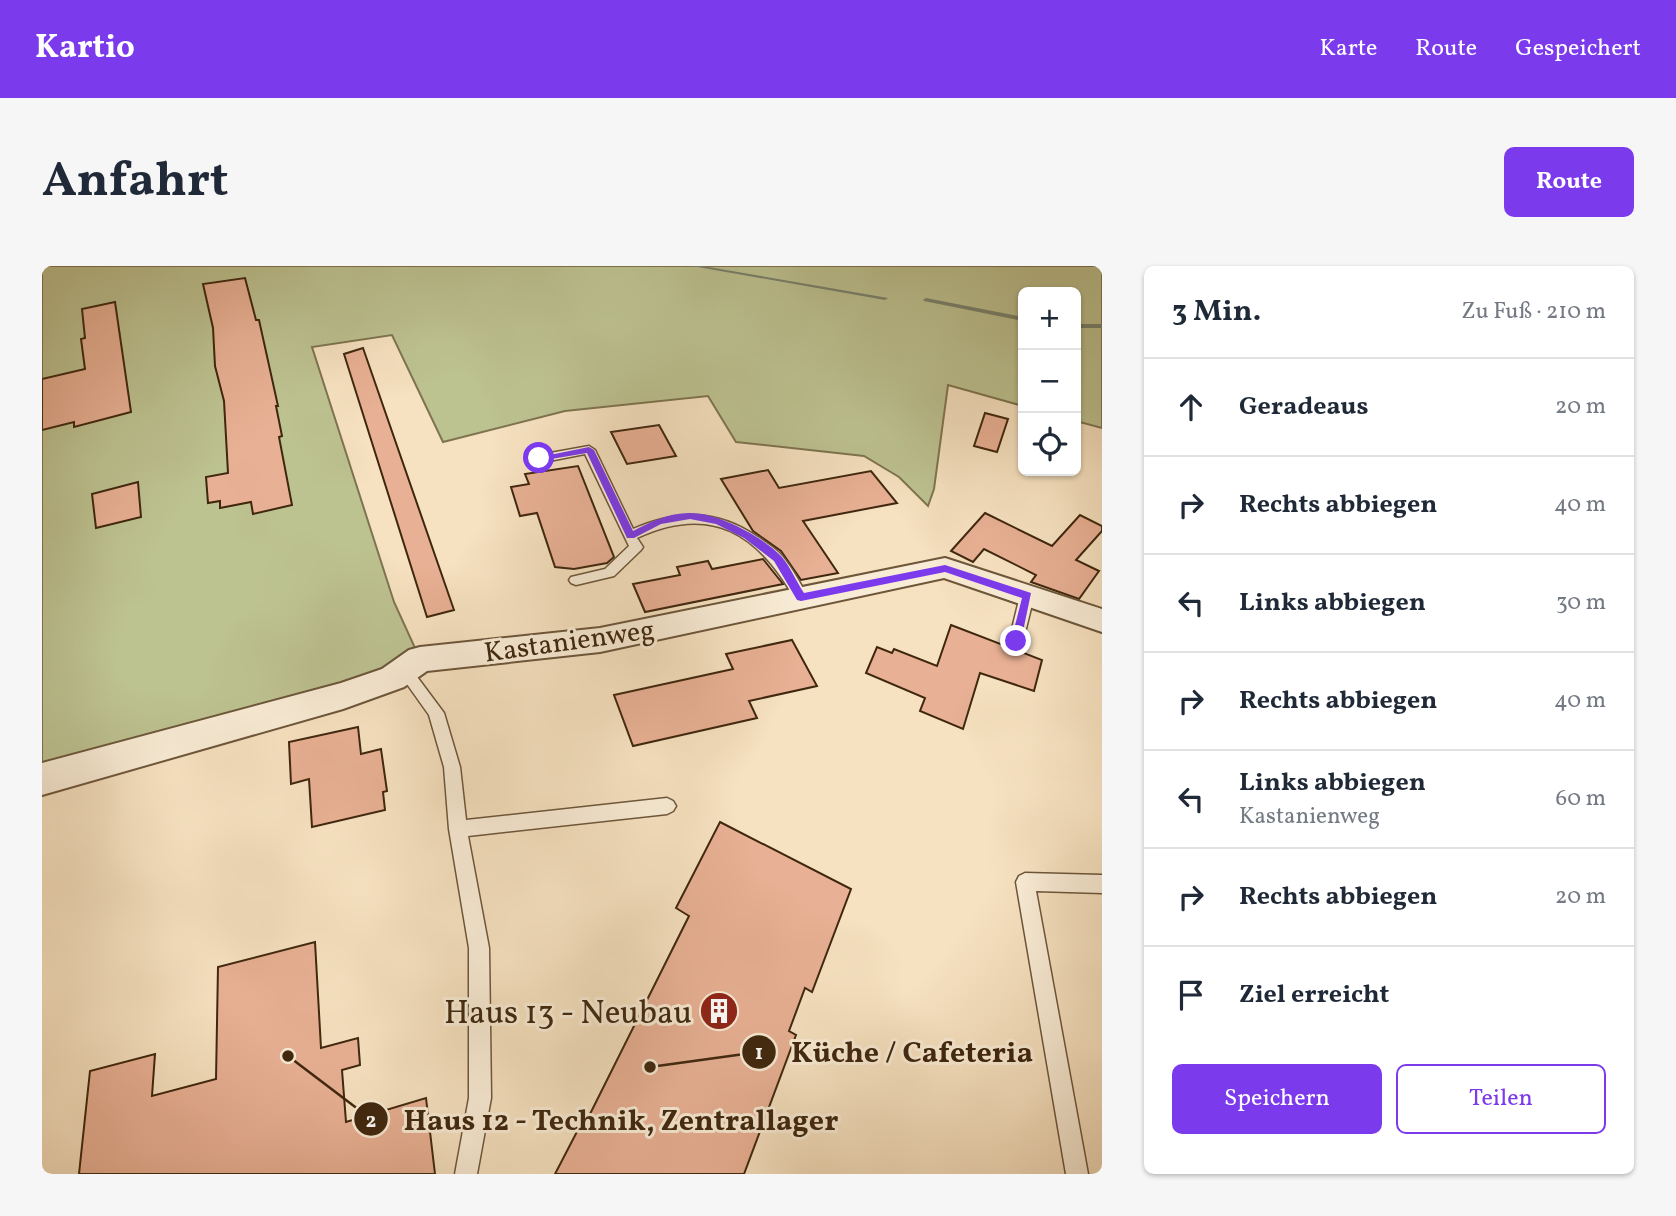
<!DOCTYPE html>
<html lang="de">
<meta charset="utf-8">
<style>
:root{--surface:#fff;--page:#f6f6f7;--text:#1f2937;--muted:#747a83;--line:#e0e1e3;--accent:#7c3aed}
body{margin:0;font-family:Vollkorn,serif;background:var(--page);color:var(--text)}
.controls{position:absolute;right:21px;top:21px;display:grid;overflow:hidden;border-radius:10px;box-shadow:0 2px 5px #0004}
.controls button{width:63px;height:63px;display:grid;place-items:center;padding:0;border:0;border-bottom:2px solid var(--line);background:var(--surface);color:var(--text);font:35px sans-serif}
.stop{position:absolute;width:21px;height:21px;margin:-16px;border:5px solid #7c3aed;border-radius:50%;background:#fff}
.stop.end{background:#7c3aed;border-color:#fff;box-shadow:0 2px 7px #0008}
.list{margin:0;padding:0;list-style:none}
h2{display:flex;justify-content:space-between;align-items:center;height:91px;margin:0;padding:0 28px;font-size:30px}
h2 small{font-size:23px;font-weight:400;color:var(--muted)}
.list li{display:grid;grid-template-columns:46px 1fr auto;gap:21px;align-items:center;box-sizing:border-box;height:98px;padding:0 28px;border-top:2px solid var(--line)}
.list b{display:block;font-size:26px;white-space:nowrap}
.list p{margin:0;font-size:23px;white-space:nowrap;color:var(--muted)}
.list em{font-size:23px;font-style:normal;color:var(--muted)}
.actions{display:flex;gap:14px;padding:21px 28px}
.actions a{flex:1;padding:16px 0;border:2px solid var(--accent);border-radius:10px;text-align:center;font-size:24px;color:var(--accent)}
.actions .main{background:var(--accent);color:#fff}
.icon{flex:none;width:38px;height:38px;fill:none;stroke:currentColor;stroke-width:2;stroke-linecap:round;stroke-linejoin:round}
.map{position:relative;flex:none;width:1060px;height:908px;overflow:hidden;border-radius:10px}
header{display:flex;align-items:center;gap:42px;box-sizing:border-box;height:98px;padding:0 35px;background:var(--accent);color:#fff}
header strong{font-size:33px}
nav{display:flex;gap:38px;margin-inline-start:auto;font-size:24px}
.intro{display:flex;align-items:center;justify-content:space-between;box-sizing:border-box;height:168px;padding:0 42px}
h1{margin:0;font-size:49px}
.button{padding:18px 32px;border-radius:10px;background:var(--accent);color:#fff;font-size:24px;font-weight:700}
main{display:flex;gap:42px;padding:0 42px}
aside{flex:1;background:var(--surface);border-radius:10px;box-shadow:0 2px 5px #0004}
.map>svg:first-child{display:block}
.green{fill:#bdc291;stroke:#7e7450;stroke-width:2}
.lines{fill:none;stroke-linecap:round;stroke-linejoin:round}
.stream{fill:#77826e;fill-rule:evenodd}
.building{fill:#e8b094;stroke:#3f270e;stroke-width:2}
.service-casing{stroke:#6d563a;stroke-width:3}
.minor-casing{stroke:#6d563a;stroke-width:4}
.service{fill:#f9ecd6;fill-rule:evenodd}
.minor{fill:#f9ecd6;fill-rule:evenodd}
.route{fill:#7c3aed}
.labels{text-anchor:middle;stroke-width:6;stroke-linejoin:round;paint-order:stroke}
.street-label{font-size:28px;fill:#3f270e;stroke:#f9ecd6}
.near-poi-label{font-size:33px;fill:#3f270e;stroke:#f9ecd6;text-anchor:end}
.leader{fill:none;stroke:#3f270e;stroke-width:2.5}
.callout-dot{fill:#3f270e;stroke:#f9ecd6;stroke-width:2.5}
.mark-label{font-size:21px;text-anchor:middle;font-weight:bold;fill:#fff}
.callout-label{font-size:30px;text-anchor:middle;font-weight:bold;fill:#3f270e;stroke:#f9ecd6;stroke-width:6;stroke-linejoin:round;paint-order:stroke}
</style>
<header>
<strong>Kartio</strong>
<nav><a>Karte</a><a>Route</a><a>Gespeichert</a></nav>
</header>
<div class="intro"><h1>Anfahrt</h1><a class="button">Route</a></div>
<main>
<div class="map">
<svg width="1060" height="908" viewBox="0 0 1060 908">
<rect width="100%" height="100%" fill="#f6e1c0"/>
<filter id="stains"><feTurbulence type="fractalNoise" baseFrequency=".00286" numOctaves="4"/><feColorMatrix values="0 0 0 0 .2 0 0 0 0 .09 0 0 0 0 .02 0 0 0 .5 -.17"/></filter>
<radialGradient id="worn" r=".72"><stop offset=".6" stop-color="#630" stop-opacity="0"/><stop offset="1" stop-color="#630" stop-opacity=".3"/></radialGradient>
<!-- green -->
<polygon class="green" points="0,0 1060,0 1060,162 1034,155 1034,26 981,26 981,140 906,119 892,223 886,240 857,211 822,190 694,176 666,130 523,145 401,176 350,69 270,81 352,336 378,393 0,513"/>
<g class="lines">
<!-- stream -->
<g class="stream">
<polygon points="650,0 661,0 846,32 843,34"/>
<polygon points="884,32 981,51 981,55 882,35 881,34"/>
<rect x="1034" y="58" width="26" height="4"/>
</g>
</g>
<!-- building -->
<g class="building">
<polygon points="203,12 214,54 217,54 236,140 234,140 240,170 237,171 250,239 211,248 209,236 178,242 178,235 166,237 164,211 186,207 182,135 173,100 171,62 161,18"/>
<polygon points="73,36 89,146 32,161 32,156 0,164 0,113 43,103 39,73 43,72 40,43"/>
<polygon points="321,82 412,344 385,351 302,88"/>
<polygon points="943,147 966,153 955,186 932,180"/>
<polygon points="617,159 634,190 585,198 569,166"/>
<polygon points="536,200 572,291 565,297 532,303 513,301 495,247 478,250 469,221 487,218 483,208"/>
<polygon points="726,204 737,222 829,205 855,237 761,255 796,307 759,314 739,285 711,265 679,213"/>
<polygon points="96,216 99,251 54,262 50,228"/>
<polygon points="943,247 1010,280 1038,249 1060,260 1060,265 1034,294 1057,305 1037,333 989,316 994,309 942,283 931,296 909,285"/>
<polygon points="721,293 741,318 603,346 591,318 638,309 635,301 666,295 670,303"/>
<polygon points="909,359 1000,394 992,425 938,407 921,463 878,445 883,432 824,407 835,381 850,387 852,383 895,400"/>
<polygon points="750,374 775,420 707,435 715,452 591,480 572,429 691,403 684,388"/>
<polygon points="316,461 319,488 339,483 345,525 341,526 343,544 270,561 267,513 249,518 247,476"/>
<polygon points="678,556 809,623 770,726 763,722 747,765 754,769 702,908 513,908 540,856 543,858 647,650 634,642"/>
<polygon points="273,676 279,782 316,772 318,799 300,804 304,856 384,832 393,908 37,908 48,805 113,788 110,830 174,813 176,701"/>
</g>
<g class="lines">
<!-- service casing -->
<g class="service-casing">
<g id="service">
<path d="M 547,180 L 553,184 L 591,263 C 634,244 674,243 714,270 C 723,276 733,282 740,290 C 750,302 758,317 766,331 L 764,335 L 754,335 C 717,268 670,237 595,272 L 601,281 L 599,284 L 572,310 L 534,319 L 529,317 L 527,314 L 529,311 L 563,303 L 587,280 L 543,188 L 497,197 L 491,193 L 497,189 Z"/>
<polygon points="985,325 992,330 981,375 974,381 967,375 978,330"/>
<polygon points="362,398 367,400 402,447 418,501 424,554 625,532 631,535 634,540 631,545 625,548 426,570 447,682 449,832 435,908 413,908 427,832 427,682 407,563 402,501 387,449 355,404"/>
<polygon points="983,607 1060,609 1060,627 994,625 1046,908 1024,908 974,616 977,610"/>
</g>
</g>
<!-- minor casing -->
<g class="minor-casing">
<polygon id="minor" points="903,292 1060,343 1060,366 902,312 558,386 385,405 362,421 301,443 0,529 0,497 299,417 340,403 367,384 378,381 558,362"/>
</g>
<!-- service -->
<use href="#service" class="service"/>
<!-- minor -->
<use href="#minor" class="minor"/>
</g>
<!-- route -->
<path class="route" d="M 547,181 L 552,184 L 591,265 C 608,256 627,247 647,247 C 674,246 720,270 739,290 C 748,300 754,315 762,327 L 903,299 L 989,327 L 979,375 L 974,379 L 969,375 L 980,332 L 903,306 L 759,335 L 755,334 L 732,295 L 702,272 L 674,258 L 648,253 L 619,258 L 592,272 L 585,272 L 545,187 L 497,195 L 493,192 Z"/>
<!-- icons -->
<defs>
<g id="building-disc" transform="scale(2.0125)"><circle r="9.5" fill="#8f2418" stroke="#f9ecd6"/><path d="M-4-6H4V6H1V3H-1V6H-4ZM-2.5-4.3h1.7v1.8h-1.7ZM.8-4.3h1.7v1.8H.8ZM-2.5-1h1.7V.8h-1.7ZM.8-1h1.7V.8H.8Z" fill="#fff"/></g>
</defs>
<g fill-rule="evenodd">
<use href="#building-disc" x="677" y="745"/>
</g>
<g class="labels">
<!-- street labels -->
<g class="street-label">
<text transform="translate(527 374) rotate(-8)" y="10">Kastanienweg</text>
</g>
<!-- near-poi labels -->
<g class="near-poi-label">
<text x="650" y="757">Haus 13 - Neubau</text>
</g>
</g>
<!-- callouts -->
<path class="leader" d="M608 801L717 786M246 790L329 853"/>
<g class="callout-dot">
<circle cx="608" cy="801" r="7"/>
<circle cx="246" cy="790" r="7"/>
<circle cx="717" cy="786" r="18"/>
<circle cx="329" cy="853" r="18"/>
</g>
<g class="mark-label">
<text x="717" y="793">1</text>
<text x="329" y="861">2</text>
</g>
<g class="callout-label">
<text x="870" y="796">Küche / Cafeteria</text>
<text x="579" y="864">Haus 12 - Technik, Zentrallager</text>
</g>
<rect width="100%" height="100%" filter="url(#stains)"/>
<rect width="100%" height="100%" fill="url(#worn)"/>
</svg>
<div class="controls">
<button>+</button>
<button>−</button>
<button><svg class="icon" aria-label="locate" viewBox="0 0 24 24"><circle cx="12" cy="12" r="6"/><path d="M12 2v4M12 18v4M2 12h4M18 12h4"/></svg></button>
</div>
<div class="stop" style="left:497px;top:192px"></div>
<div class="stop end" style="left:974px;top:375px"></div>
</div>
<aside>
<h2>3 Min.<small>Zu Fuß · 210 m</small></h2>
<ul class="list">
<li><svg class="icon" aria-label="ahead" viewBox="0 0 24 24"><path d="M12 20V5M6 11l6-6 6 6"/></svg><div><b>Geradeaus</b></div><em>20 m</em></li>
<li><svg class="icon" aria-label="right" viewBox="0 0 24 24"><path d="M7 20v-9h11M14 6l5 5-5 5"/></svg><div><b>Rechts abbiegen</b></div><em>40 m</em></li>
<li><svg class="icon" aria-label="left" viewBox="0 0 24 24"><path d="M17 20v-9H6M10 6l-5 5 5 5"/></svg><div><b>Links abbiegen</b></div><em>30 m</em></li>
<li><svg class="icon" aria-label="right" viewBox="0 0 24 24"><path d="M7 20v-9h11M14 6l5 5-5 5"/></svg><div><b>Rechts abbiegen</b></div><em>40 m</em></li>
<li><svg class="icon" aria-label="left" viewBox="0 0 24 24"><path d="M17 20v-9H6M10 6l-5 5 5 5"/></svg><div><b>Links abbiegen</b><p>Kastanienweg</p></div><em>60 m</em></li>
<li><svg class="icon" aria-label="right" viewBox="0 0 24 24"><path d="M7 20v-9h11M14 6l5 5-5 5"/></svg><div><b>Rechts abbiegen</b></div><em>20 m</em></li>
<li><svg class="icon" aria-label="arrive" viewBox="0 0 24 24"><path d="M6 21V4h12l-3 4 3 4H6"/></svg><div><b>Ziel erreicht</b></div></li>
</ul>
<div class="actions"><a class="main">Speichern</a><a>Teilen</a></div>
</aside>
</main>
